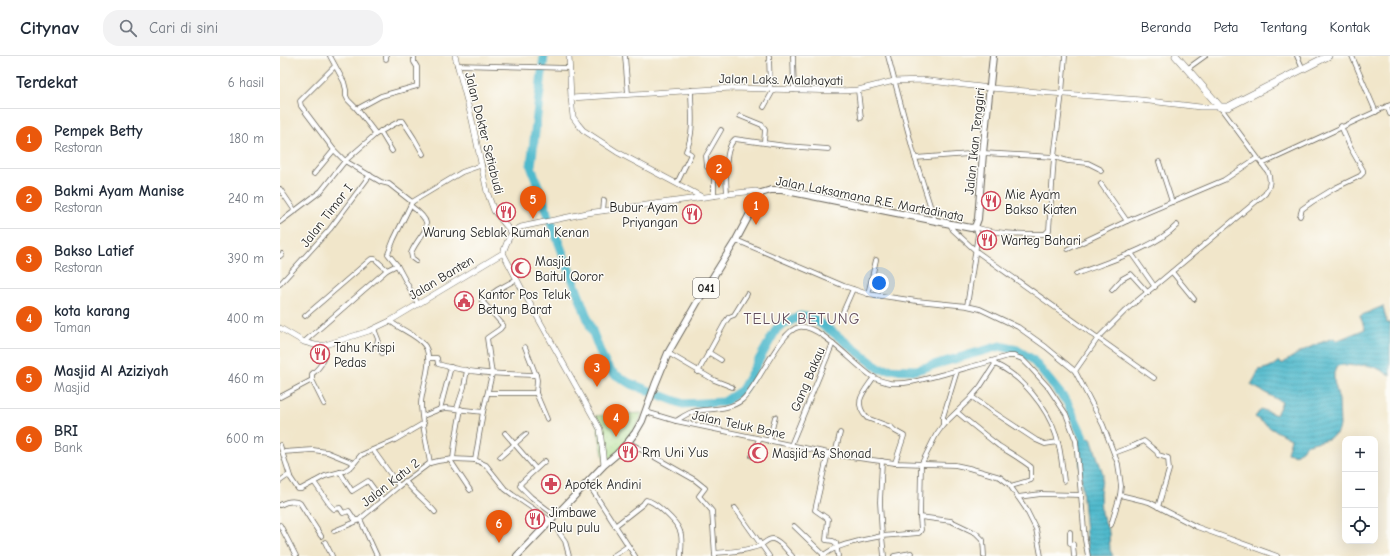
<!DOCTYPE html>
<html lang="id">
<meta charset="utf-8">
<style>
:root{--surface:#fff;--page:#f2f2f3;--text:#1f2937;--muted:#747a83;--line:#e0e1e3;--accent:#ea580c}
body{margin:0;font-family:"Comic Neue",sans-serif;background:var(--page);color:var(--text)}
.controls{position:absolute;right:12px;bottom:12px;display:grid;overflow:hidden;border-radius:8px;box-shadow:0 4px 16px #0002}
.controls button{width:36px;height:36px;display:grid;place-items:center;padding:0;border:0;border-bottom:1px solid var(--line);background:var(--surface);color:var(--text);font:20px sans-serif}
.you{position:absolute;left:599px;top:227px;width:14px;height:14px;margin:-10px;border:3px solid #fff;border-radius:50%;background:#1a73e8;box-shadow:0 0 0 6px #1a73e833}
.badge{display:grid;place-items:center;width:26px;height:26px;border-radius:50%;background:var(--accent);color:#fff;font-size:13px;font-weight:700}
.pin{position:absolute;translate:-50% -33px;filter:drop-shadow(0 1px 2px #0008)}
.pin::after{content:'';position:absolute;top:21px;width:14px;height:12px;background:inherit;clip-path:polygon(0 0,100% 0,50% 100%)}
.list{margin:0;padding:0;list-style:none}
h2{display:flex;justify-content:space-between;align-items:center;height:52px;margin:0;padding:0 16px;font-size:17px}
h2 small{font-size:13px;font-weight:400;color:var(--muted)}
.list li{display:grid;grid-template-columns:26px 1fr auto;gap:12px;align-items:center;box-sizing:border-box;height:60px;padding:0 16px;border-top:1px solid var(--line)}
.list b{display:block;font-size:15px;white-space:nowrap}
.list p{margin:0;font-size:13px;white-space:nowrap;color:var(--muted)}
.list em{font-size:13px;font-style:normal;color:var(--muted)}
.icon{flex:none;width:22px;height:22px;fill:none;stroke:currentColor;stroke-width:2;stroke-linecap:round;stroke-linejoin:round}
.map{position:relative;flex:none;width:1110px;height:500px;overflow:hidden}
header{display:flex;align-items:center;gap:24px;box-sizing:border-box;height:56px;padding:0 20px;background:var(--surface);border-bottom:1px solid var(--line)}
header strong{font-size:19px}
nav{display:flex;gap:22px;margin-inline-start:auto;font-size:14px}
.search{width:280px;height:36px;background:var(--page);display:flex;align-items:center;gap:10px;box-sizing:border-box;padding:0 14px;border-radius:16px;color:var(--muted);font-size:15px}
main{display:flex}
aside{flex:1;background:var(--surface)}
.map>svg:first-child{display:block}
.green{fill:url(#green-dots);stroke:#627c54}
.water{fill:url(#water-rules);stroke:#366a74}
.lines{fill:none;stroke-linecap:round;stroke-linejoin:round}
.river{stroke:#4fb9cc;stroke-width:9}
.minor-casing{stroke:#676359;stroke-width:5.5}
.tertiary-casing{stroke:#676359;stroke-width:6}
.primary-casing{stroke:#676359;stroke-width:8}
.trunk-casing{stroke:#676359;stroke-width:8}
.minor{stroke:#fff;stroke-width:4}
.tertiary{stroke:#fff;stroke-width:5}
.primary{stroke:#fff;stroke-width:6}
.trunk{stroke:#fff;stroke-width:7}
.labels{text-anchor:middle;stroke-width:3;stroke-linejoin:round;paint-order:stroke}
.shield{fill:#fdfcf7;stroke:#605f5e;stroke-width:1}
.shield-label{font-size:12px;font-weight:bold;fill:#1c1c1c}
.street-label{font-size:13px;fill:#1c1c1c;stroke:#fdfcf7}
.poi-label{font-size:13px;fill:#1c1c1c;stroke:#fdfcf7;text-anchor:start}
.quarter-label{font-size:15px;letter-spacing:1px;fill:#644f5d;stroke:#fdfcf7}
</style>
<header>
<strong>Citynav</strong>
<div class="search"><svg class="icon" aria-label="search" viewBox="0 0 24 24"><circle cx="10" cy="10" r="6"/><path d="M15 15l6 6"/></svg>Cari di sini</div>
<nav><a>Beranda</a><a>Peta</a><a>Tentang</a><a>Kontak</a></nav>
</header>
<main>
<aside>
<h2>Terdekat<small>6 hasil</small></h2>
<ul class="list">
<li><span class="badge">1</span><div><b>Pempek Betty</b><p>Restoran</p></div><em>180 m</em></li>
<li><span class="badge">2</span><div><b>Bakmi Ayam Manise</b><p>Restoran</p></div><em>240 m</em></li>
<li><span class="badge">3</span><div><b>Bakso Latief</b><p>Restoran</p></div><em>390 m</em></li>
<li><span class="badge">4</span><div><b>kota karang</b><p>Taman</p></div><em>400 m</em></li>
<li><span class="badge">5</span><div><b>Masjid Al Aziziyah</b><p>Masjid</p></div><em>460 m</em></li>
<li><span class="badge">6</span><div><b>BRI</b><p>Bank</p></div><em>600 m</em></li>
</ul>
</aside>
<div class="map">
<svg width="1110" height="500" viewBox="0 0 1110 500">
<defs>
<pattern id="green-dots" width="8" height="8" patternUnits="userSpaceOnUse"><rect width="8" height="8" fill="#a9dc8b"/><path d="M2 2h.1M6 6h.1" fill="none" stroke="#91bc77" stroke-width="1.8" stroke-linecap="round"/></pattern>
<pattern id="water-rules" width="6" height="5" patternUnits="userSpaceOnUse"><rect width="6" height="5" fill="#4fb9cc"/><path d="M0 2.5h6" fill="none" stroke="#449eaf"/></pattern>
</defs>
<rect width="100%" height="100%" fill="#fdfcf7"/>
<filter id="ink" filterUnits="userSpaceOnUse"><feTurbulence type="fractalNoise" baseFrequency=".025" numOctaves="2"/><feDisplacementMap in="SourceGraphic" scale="8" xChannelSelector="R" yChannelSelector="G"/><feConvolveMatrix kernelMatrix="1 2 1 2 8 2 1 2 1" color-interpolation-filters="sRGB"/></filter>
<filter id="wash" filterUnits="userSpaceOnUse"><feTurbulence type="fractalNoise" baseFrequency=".012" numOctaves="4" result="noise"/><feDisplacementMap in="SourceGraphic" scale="16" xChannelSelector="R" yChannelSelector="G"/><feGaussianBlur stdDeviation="0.9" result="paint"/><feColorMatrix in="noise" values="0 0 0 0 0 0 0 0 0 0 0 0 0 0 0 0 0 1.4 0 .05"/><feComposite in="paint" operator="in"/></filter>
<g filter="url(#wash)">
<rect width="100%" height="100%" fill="#f1e6ca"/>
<!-- green -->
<path class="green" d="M 362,357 C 358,377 338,393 325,408 L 315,360 Z"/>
<!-- water -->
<g class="water">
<path d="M 1103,250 L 1107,267 L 1110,267 L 1110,319 L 1095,311 L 1086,309 L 1076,310 L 1064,309 L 1057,310 L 1054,317 L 1054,325 L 1059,344 L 1060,370 L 1056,378 L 1048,383 L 1028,388 L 1016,399 L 1007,397 L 1011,383 L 992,373 L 975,361 L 981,353 L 996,359 L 1002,346 L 971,329 L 979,314 L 991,311 L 999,305 L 1002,308 C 1018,296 1035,288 1054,282 L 1056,285 L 1085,273 L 1080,260 Z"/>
<polygon points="811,382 823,418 820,437 821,457 829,476 830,494 833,500 808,500 798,385"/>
</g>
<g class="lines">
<!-- river -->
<polyline class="river" points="264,0 251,110 271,166 321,298 326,309 333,317 349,327 403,348 444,346 462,334 497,272 520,260 532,262 550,274 600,313 636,314 720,290 737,294 752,303 787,346 804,383"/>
</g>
</g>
<g filter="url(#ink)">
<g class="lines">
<!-- minor casing -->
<g class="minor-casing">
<g id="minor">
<polyline points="50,0 64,26 66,34 66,40 68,44 77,53 96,78"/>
<polyline points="106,0 106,3"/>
<polyline points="345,0 348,38"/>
<polyline points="489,0 490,33"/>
<polyline points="513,0 514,34"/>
<polyline points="608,0 635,102 655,165"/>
<polyline points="1017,0 1023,13"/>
<polyline points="1072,0 1096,56"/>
<polyline points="177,9 289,12"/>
<polyline points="55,10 20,45 21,50 54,94 65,105 101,126 109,128 132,146"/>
<polyline points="907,13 925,0"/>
<polyline points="578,34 581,62"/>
<polyline points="1107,50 1110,58"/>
<polyline points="484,51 494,33"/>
<polyline points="77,53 101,40 137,30 137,11 134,6 134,0"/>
<polyline points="460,60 482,69 485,74 484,86"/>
<polyline points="100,75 112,95"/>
<polyline points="635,102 703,97 774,101 788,105 808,107 820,113 821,115"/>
<polyline points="879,106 892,146"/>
<polyline points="982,108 1110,49"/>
<polyline points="34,118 54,94"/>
<path d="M 397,127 L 411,98 L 406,95 C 415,76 411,55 411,34"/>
<polyline points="821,128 847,165"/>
<polyline points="0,133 15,155"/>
<path d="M 447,138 C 446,125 444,92 455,83 L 506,90 L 548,93"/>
<polyline points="434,140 434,112 427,111 426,100 441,74"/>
<polyline points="132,146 114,183 108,198 117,209 138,248"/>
<polyline points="132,146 182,116 202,109"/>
<path d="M 131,150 C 160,171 141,174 131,197 L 132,202 L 136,205"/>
<polyline points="323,155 324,144"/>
<polyline points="1020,160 1022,153 1032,146 1055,132 1080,120 1083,117 1083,114 1070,91 1061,70"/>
<polyline points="0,166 41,135 65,105 96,78 120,65 123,65 134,82 143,98"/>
<polyline points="670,168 673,174 696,195 874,322"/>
<path d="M 695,171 C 716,178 739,178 761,178 L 765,178 L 769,174 L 774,101 L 782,37 L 785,0"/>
<polyline points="456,184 564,230 588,238 637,245 687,250 700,253 738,271 766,291 795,315 823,369 838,408 841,430 840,439 831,469"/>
<polyline points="788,193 847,165 944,124 977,102"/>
<polyline points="851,197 875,231"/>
<polyline points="0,200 2,198"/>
<polyline points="892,216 914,243"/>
<path d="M 796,218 C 826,206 874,193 897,169"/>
<polyline points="0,228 50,173 90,119"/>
<polyline points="832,234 842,223 851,218 868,237"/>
<polyline points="588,238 596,204"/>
<polyline points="687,250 698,178 695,171"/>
<polyline points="562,258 573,233"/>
<polyline points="25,260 91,203 95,203 107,214"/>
<path d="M 110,265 C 119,273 139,280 145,290 C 154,305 142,330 141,347 C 141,366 147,388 150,407"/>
<polyline points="94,273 98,283 97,287 102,297"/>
<polyline points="24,286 107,214 117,209"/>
<polyline points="245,291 256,319 257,324 256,337"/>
<polyline points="428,296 441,304"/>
<polyline points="388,297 434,324 452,331"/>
<path d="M 148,302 L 157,302 L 158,308 C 190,318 224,318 256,319"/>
<path d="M 715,308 C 742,320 767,351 776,379 C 781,393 782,410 784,425"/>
<path d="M 795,315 L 818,282 L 846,254 L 985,138 C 990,130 991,125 988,116 L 940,51"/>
<polyline points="418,316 446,265 449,261 454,259 467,238"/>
<path d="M 594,321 C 584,336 572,346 587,362 L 611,371 L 615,375 L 624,380 L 615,407"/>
<polyline points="32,324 44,348"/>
<polyline points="208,337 256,337"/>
<polyline points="256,337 267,363"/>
<path d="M 0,341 L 32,324 L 32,318 C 43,309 45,303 45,289"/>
<polyline points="692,341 712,355 756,384 765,388 778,386"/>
<polyline points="177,352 184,331 187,314"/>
<polyline points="160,353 171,311"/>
<polyline points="366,356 396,365 563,400 615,407 675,409 689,412 720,421 729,428 746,453 756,473 761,500"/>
<path d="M 677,356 C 691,368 705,379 719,390 C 730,397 741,403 751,411 L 751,424 L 731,430"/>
<polyline points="143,360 160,353 166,352 203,356"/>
<path d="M 396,365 C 401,362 406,358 412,356 C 428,352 448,355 462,344 C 477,332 500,274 519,271 C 540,268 575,310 593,321 C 598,324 605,326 610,327 C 628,329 648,322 664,318 C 685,312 707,307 728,300 L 734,300 L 742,303 L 749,310 L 768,331 L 786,358 L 796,385 L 805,484 L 808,500"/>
<polyline points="663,369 663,361 677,315"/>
<polyline points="225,377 256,413"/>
<polyline points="489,385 495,361"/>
<polyline points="348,386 415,424 425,432 419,440 432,455 435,500"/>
<polyline points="0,389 10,420"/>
<polyline points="511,389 553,287"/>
<polyline points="93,394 119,430"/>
<polyline points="3,396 33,394 47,396 74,407"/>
<polyline points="548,397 535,454 548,463 546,484 553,485 556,487 558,500"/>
<polyline points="834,397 853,390 864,385 877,396 878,399 888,402 889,414 878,451"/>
<polyline points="555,398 560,377"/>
<polyline points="472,400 479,383"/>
<polyline points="220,401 246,378"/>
<polyline points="173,403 175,386 181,353"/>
<polyline points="170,404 190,434"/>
<polyline points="195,404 203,356 212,318 207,282 220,273 223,269 202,245 217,234 237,223"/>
<polyline points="265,405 241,427 240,430 251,441 276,460"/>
<polyline points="60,416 72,435 88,425 102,444"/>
<polyline points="0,425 7,420 10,421 18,433 21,433 45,420 64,415 72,410 81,399 115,384 144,367"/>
<path d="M 125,425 C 134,437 146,445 155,456"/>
<polyline points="34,426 50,449 54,453 60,452 63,457 69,455 75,464 80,464"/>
<polyline points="307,426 355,500"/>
<polyline points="840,439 869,446 917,471 997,500"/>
<polyline points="738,441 761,438 801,439"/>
<path d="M 0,449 C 7,445 13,444 20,447 L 41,480"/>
<polyline points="455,452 489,500"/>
<polyline points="640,461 671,465 696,477 703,484 704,500"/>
<polyline points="0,469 16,500"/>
<path d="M 335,470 L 363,448 L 366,444 C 375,445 397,466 400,475 C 403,483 401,492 401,500"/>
<polyline points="514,470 544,499"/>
<polyline points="54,475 78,465"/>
<polyline points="790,476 790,487 793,488 794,500"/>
<polyline points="45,486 52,500"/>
<path d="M 435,497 C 450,496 465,495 479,490 C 484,488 488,482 493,483 C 501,485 507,495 512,500"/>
<polyline points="97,500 80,463 119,430 150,407 158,405 173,403 195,404 206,409 225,433 233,439 271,465 285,485 289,500"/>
<polyline points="333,500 348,490"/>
<path d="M 543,500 C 556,488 584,484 602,480 L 600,446 L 602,405"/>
<polyline points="604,500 602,480 639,477 641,474 640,461 641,409 656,379 663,369 689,344 700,331 715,308 713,305"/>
<polyline points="614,500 631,497"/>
</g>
</g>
<!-- tertiary casing -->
<g class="tertiary-casing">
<g id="tertiary">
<polyline points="175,0 192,64 207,136 214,155 232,177"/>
<polyline points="289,0 291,42 293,61 298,68 303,74 337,96 422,141"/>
<polyline points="291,42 451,32 560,35 578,34 614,25 642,24 710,32 861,44 920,51 940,51"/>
<polyline points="0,272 24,286 35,289 45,289 89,275 110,265 223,197"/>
<path d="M 324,409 L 320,373 L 244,237 L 223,197 C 227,186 230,175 241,171 L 307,157 L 337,153 L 447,138 L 476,135 L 481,137"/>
</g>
</g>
<!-- primary casing -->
<g class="primary-casing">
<polyline id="primary" points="237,500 324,409 337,398 348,386 355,377 362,365 375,329 388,297 418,245 456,184 481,137 491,134 502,134 686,171 691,172 695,171 698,163 703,97 713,0"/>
</g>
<!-- trunk casing -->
<g class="trunk-casing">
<polyline id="trunk" points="896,0 940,51 948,51 1048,0"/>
</g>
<!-- minor -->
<use href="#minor" class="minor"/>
<!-- tertiary -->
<use href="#tertiary" class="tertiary"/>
<!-- primary -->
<use href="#primary" class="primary"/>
<!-- trunk -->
<use href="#trunk" class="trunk"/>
</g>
</g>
<!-- icons -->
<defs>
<g id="restaurant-ring" transform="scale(1)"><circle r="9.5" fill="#fdfcf7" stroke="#d1495b" stroke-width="1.5"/><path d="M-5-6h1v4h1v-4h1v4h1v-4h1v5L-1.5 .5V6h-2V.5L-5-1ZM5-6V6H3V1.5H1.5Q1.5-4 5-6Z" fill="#d1495b"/></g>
<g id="mosque-ring" transform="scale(1)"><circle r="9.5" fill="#fdfcf7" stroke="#d1495b" stroke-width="1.5"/><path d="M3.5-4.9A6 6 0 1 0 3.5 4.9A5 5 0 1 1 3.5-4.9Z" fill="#d1495b"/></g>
<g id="civic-ring" transform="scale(1)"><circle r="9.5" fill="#fdfcf7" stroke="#d1495b" stroke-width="1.5"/><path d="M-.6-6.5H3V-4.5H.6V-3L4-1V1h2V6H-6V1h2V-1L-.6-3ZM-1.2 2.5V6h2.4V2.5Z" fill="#d1495b"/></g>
<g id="pharmacy-ring" transform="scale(1)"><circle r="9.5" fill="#fdfcf7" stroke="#d1495b" stroke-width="1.5"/><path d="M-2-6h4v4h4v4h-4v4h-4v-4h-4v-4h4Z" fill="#d1495b"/></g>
</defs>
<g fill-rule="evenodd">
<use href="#restaurant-ring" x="711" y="145"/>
<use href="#restaurant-ring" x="226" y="156"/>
<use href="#restaurant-ring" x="412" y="158"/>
<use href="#restaurant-ring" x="707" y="184"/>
<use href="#mosque-ring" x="241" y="212"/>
<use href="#civic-ring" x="184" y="245"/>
<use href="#restaurant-ring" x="40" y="298"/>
<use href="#restaurant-ring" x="348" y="396"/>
<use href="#mosque-ring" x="478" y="397"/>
<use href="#pharmacy-ring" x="271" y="428"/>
<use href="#restaurant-ring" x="255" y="463"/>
</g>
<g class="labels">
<!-- shield labels -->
<rect class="shield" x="413" y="222" width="26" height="20" rx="3"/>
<g class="shield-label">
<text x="426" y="236">041</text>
</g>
<!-- street labels -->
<g class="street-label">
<text transform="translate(501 23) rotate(1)" y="5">Jalan Laks. Malahayati</text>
<text transform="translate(205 77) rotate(76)" y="5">Jalan Dokter Setiabudi</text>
<text transform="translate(694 85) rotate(-84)" y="5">Jalan Ikan Tenggiri</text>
<text transform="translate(590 142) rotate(11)" y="5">Jalan Laksamana R.E. Martadinata</text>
<text transform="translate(46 159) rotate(-52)" y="5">Jalan Timor I</text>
<text transform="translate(161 221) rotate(-31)" y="5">Jalan Banten</text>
<text transform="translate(527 323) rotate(-67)" y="5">Gang Bakau</text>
<text transform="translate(459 368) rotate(12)" y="5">Jalan Teluk Bone</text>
<text transform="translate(110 426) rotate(-38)" y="5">Jalan Katu 2</text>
</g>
<!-- poi labels -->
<g class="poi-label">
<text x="725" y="143">Mie Ayam<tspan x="725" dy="15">Bakso Kiaten</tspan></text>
<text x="398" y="156" text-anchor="end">Bubur Ayam<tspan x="398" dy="15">Priyangan</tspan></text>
<text x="226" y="181" text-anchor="middle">Warung Seblak Rumah Kenan</text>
<text x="721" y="189">Warteg Bahari</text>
<text x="255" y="210">Masjid<tspan x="255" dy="15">Baitul Qoror</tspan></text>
<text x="198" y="243">Kantor Pos Teluk<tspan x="198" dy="15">Betung Barat</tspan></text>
<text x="54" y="296">Tahu Krispi<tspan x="54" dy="15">Pedas</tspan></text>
<text x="362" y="401">Rm Uni Yus</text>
<text x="492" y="402">Masjid As Shonad</text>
<text x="285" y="433">Apotek Andini</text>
<text x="269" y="461">Jimbawe<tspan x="269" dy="15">Pulu pulu</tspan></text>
</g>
<!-- quarter labels -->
<g class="quarter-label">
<text x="522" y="268">TELUK BETUNG</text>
</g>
</g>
</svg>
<div class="controls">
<button>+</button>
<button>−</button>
<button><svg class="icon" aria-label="locate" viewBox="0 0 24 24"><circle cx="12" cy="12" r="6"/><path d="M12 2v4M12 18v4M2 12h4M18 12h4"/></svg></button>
</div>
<div class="you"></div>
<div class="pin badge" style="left:476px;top:169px">1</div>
<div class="pin badge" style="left:439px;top:132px">2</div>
<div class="pin badge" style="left:317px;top:331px">3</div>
<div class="pin badge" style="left:336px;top:381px">4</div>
<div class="pin badge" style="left:253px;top:163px">5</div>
<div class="pin badge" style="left:219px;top:487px">6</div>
</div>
</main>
